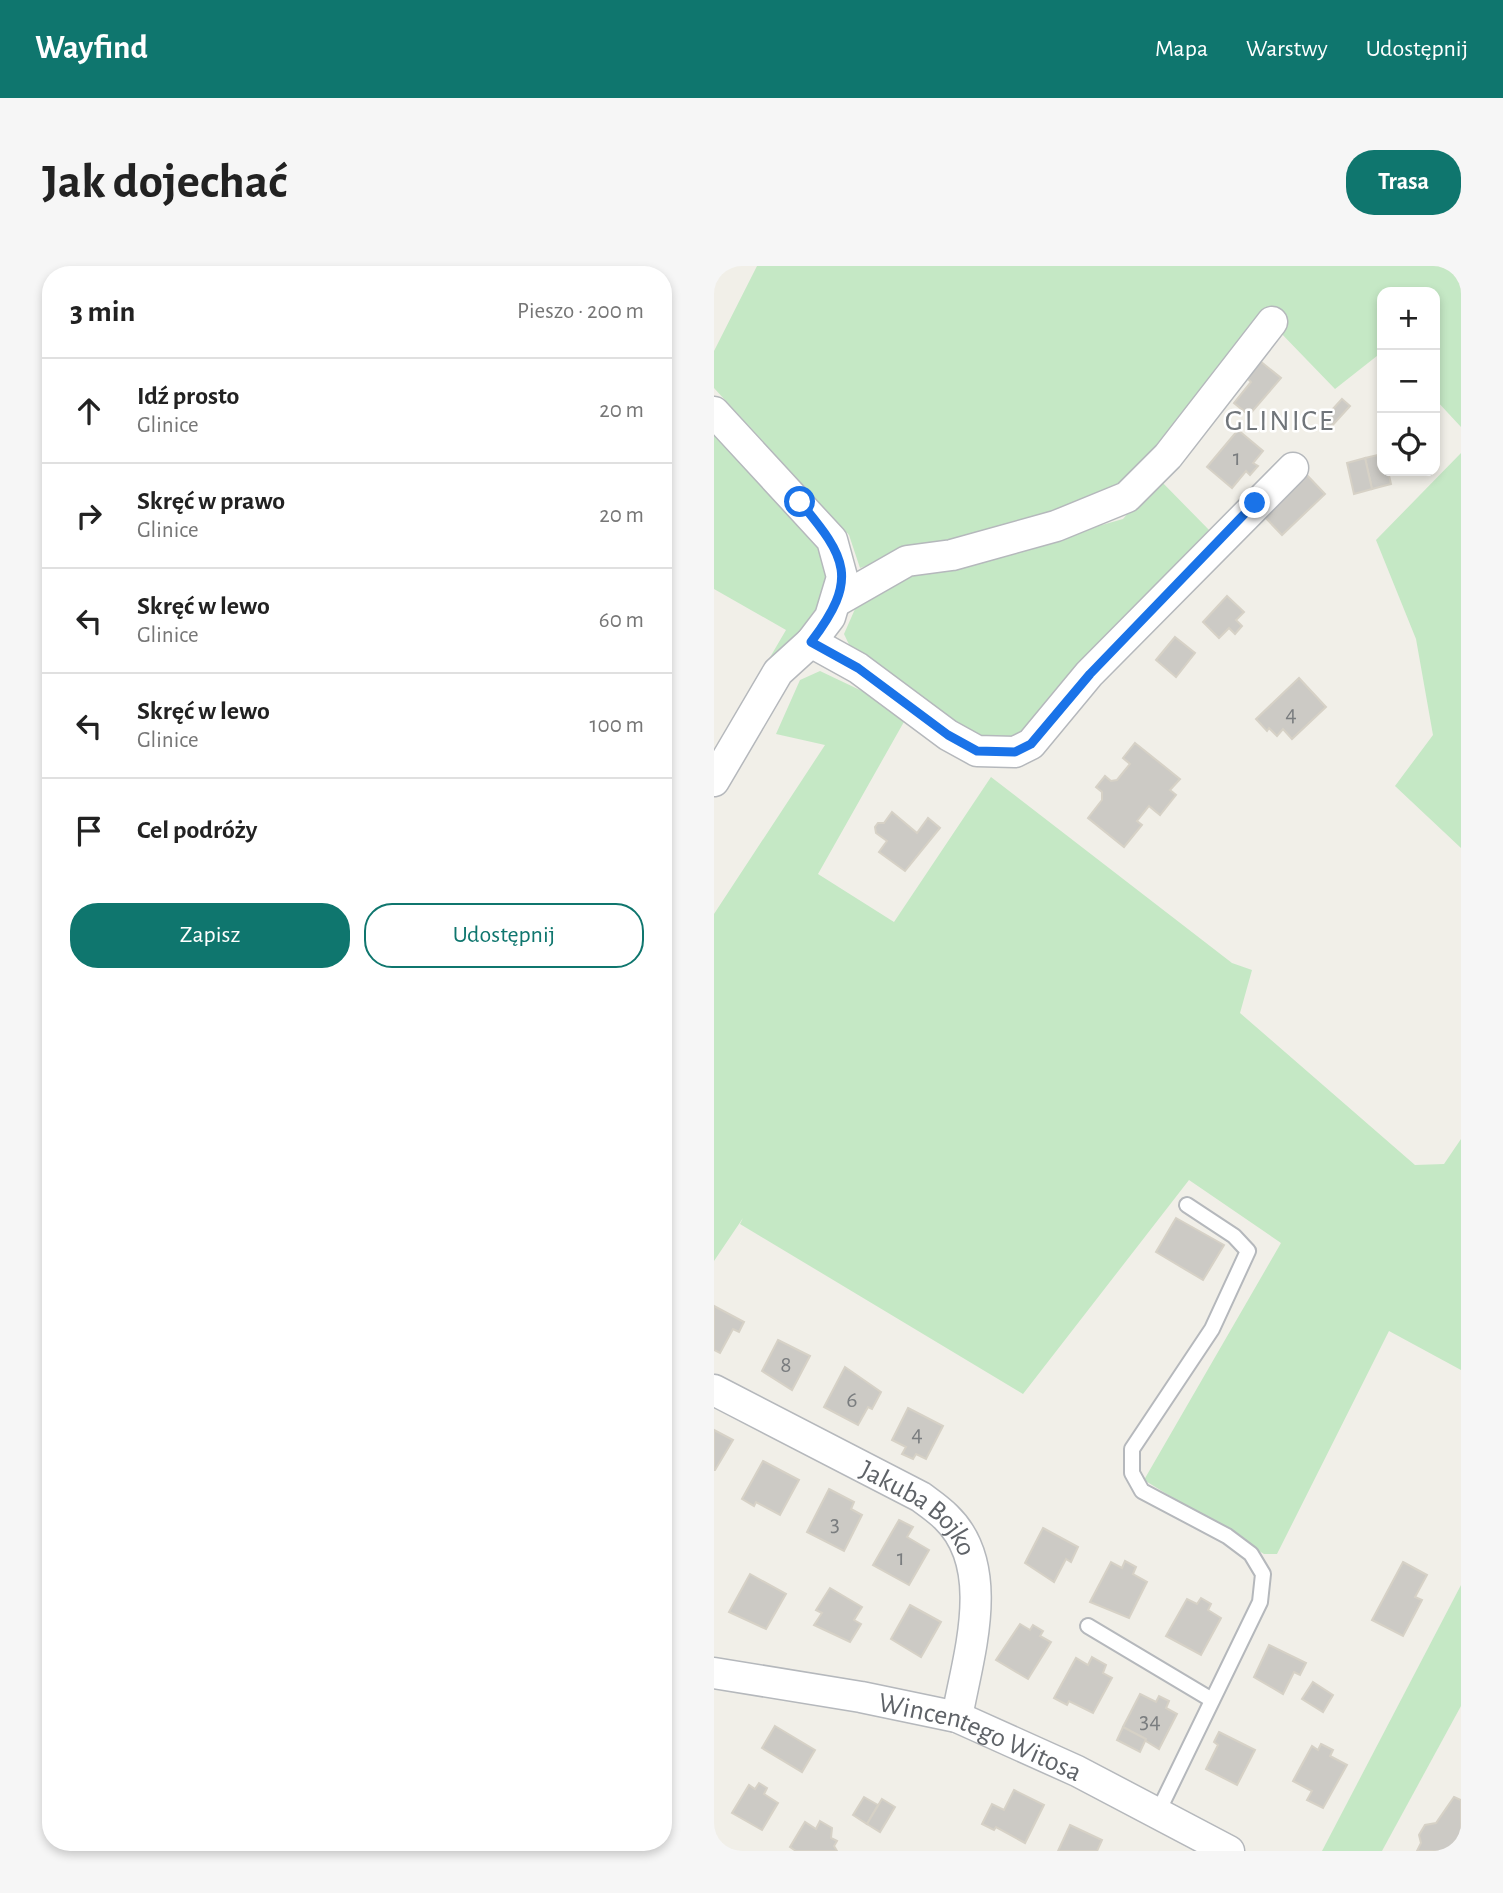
<!DOCTYPE html>
<html lang="pl">
<meta charset="utf-8">
<style>
:root{--surface:#fff;--page:#f6f6f6;--text:#222;--muted:#767676;--line:#e0e0e0;--accent:#0f766e}
body{margin:0;font-family:"Alegreya Sans",sans-serif;background:var(--page);color:var(--text)}
.controls{position:absolute;right:21px;top:21px;display:grid;overflow:hidden;border-radius:14px;box-shadow:0 4px 10px #0003}
.controls button{width:63px;height:63px;display:grid;place-items:center;padding:0;border:0;border-bottom:2px solid var(--line);background:var(--surface);color:var(--text);font:35px sans-serif}
.stop{position:absolute;width:21px;height:21px;margin:-16px;border:5px solid #1a73e8;border-radius:50%;background:#fff}
.stop.end{background:#1a73e8;border-color:#fff;box-shadow:0 2px 7px #0008}
.list{margin:0;padding:0;list-style:none}
h2{display:flex;justify-content:space-between;align-items:center;height:91px;margin:0;padding:0 28px;font-size:30px}
h2 small{font-size:23px;font-weight:400;color:var(--muted)}
.list li{display:grid;grid-template-columns:46px 1fr auto;gap:21px;align-items:center;box-sizing:border-box;height:105px;padding:0 28px;border-top:2px solid var(--line)}
.list b{display:block;font-size:26px;white-space:nowrap}
.list p{margin:0;font-size:23px;white-space:nowrap;color:var(--muted)}
.list em{font-size:23px;font-style:normal;color:var(--muted)}
.actions{display:flex;gap:14px;padding:21px 28px}
.actions a{flex:1;padding:16px 0;border:2px solid var(--accent);border-radius:28px;text-align:center;font-size:24px;color:var(--accent)}
.actions .main{background:var(--accent);color:#fff}
.icon{flex:none;width:38px;height:38px;fill:none;stroke:currentColor;stroke-width:2;stroke-linecap:round;stroke-linejoin:round}
.map{position:relative;flex:none;width:747px;height:1585px;overflow:hidden;border-radius:28px}
header{display:flex;align-items:center;gap:42px;box-sizing:border-box;height:98px;padding:0 35px;background:var(--accent);color:#fff}
header strong{font-size:33px}
nav{display:flex;gap:38px;margin-inline-start:auto;font-size:24px}
.intro{display:flex;align-items:center;justify-content:space-between;box-sizing:border-box;height:168px;padding:0 42px}
h1{margin:0;font-size:49px}
.button{padding:18px 32px;border-radius:28px;background:var(--accent);color:#fff;font-size:24px;font-weight:700}
main{display:flex;gap:42px;padding:0 42px}
aside{flex:1;background:var(--surface);border-radius:28px;box-shadow:0 4px 10px #0003}
.map>svg:first-child{display:block}
.green{fill:#c5e8c5}
.building{fill:#cccac5;stroke:#d6d1c6;stroke-width:2}
.lines{fill:none;stroke-linecap:round;stroke-linejoin:round}
.lane-casing{stroke:#b5b8bc;stroke-width:18}
.street-casing{stroke:#b5b8bc;stroke-width:33}
.lane{stroke:#fff;stroke-width:14}
.street{stroke:#fff;stroke-width:30}
.route{stroke:#1a73e8;stroke-width:9}
.labels{text-anchor:middle;stroke-width:5;stroke-linejoin:round;paint-order:stroke}
.number-label{font-size:24px;fill:#7a7d7f}
.street-label{font-size:28px;fill:#5f6368;stroke:#fff}
.neighbourhood-label{font-size:30px;letter-spacing:2px;fill:#70757a;stroke:#fff}
</style>
<header>
<strong>Wayfind</strong>
<nav><a>Mapa</a><a>Warstwy</a><a>Udostępnij</a></nav>
</header>
<div class="intro"><h1>Jak dojechać</h1><a class="button">Trasa</a></div>
<main>
<aside>
<h2>3 min<small>Pieszo · 200 m</small></h2>
<ul class="list">
<li><svg class="icon" aria-label="ahead" viewBox="0 0 24 24"><path d="M12 20V5M6 11l6-6 6 6"/></svg><div><b>Idź prosto</b><p>Glinice</p></div><em>20 m</em></li>
<li><svg class="icon" aria-label="right" viewBox="0 0 24 24"><path d="M7 20v-9h11M14 6l5 5-5 5"/></svg><div><b>Skręć w prawo</b><p>Glinice</p></div><em>20 m</em></li>
<li><svg class="icon" aria-label="left" viewBox="0 0 24 24"><path d="M17 20v-9H6M10 6l-5 5 5 5"/></svg><div><b>Skręć w lewo</b><p>Glinice</p></div><em>60 m</em></li>
<li><svg class="icon" aria-label="left" viewBox="0 0 24 24"><path d="M17 20v-9H6M10 6l-5 5 5 5"/></svg><div><b>Skręć w lewo</b><p>Glinice</p></div><em>100 m</em></li>
<li><svg class="icon" aria-label="arrive" viewBox="0 0 24 24"><path d="M6 21V4h12l-3 4 3 4H6"/></svg><div><b>Cel podróży</b></div></li>
</ul>
<div class="actions"><a class="main">Zapisz</a><a>Udostępnij</a></div>
</aside>
<div class="map">
<svg width="747" height="1585" viewBox="0 0 747 1585">
<rect width="100%" height="100%" fill="#f1efe8"/>
<!-- green -->
<g class="green">
<polygon points="43,0 747,0 747,161 721,133 721,26 668,26 668,86 621,123 563,63 409,221 299,264 216,278 146,302 135,269 0,122 0,85"/>
<polygon points="0,166 102,272 125,319 88,378 55,393 72,364 0,323"/>
<polygon points="747,187 747,582 681,520 719,469 702,373 662,274"/>
<polygon points="444,212 498,267 366,398 302,472 264,472 139,387 130,368 141,343 203,305 261,295 409,253"/>
<polygon points="106,405 148,425 191,454 104,608 180,656 277,511 518,697 538,704 526,747 701,899 730,898 747,873 747,1104 675,1065 563,1288 550,1288 430,1214 567,977 475,914 309,1128 26,958 29,952 0,995 0,648 111,479 62,468 86,414"/>
<polygon points="747,1319 747,1440 668,1585 608,1585"/>
</g>
<!-- building -->
<g class="building">
<polygon points="546,95 567,112 535,149 520,137 537,116 532,111"/>
<polygon points="628,133 636,140 615,163 607,156"/>
<polygon points="524,164 549,185 539,197 544,200 536,209 532,205 518,222 493,201"/>
<polygon points="668,188 668,205 674,205 677,218 658,223 651,192"/>
<polygon points="651,192 658,223 640,228 633,197"/>
<polygon points="590,206 611,228 568,269 547,247"/>
<polygon points="513,330 530,346 522,354 528,360 521,368 515,362 505,372 489,356"/>
<polygon points="461,371 481,387 462,411 442,394"/>
<polygon points="585,412 612,441 578,473 569,463 563,470 555,462 553,465 542,453"/>
<polygon points="421,477 466,513 456,524 462,529 446,549 435,540 423,555 428,559 410,581 374,552 388,534 388,526 382,521 391,510 397,515 403,514 416,498 409,492"/>
<polygon points="178,546 203,567 214,552 226,562 191,605 165,586 173,575 162,567 161,561 164,557 170,557"/>
<polygon points="462,952 510,979 489,1014 442,986"/>
<polygon points="0,1040 30,1056 25,1066 19,1063 6,1087 0,1084"/>
<polygon points="64,1074 96,1090 78,1124 48,1105"/>
<polygon points="131,1101 167,1126 158,1143 154,1141 144,1159 110,1141"/>
<polygon points="194,1142 229,1160 212,1193 202,1188 199,1193 188,1188 192,1181 178,1174"/>
<polygon points="0,1164 19,1174 1,1204 0,1204"/>
<polygon points="49,1195 85,1214 66,1249 42,1236 40,1240 28,1233"/>
<polygon points="115,1223 140,1236 137,1243 148,1249 130,1285 93,1266"/>
<polygon points="185,1254 199,1261 193,1271 215,1284 195,1319 159,1299"/>
<polygon points="329,1262 364,1281 357,1296 352,1293 340,1316 311,1297"/>
<polygon points="411,1295 422,1301 419,1308 433,1316 415,1352 376,1336 397,1296 408,1302"/>
<polygon points="689,1296 713,1309 701,1331 708,1334 689,1370 658,1354"/>
<polygon points="36,1308 72,1328 52,1363 15,1346"/>
<polygon points="116,1322 148,1341 140,1354 147,1358 136,1376 100,1359 108,1347 102,1344"/>
<polygon points="487,1332 497,1338 494,1344 507,1352 487,1389 452,1370 473,1333 483,1338"/>
<polygon points="196,1339 227,1356 207,1391 177,1373"/>
<polygon points="306,1358 316,1364 319,1359 329,1365 326,1370 337,1376 314,1413 282,1394"/>
<polygon points="555,1379 592,1397 586,1409 580,1406 569,1428 540,1411"/>
<polygon points="378,1391 392,1399 389,1407 398,1412 379,1447 355,1435 353,1439 340,1432 362,1392 374,1399"/>
<polygon points="599,1416 619,1429 609,1446 588,1433"/>
<polygon points="426,1428 442,1436 445,1430 455,1435 452,1442 463,1448 445,1483 409,1461"/>
<polygon points="61,1460 101,1484 88,1506 48,1482"/>
<polygon points="409,1461 432,1473 426,1486 403,1474"/>
<polygon points="505,1466 541,1484 523,1519 492,1503 504,1479 500,1476"/>
<polygon points="607,1478 619,1484 616,1490 633,1499 609,1542 593,1534 598,1525 579,1515 598,1480 604,1484"/>
<polygon points="45,1517 53,1522 50,1528 64,1537 48,1564 18,1547 35,1519 41,1523"/>
<polygon points="300,1524 330,1539 311,1577 282,1561 280,1564 268,1558 278,1538 290,1544"/>
<polygon points="150,1531 164,1539 153,1558 139,1549"/>
<polygon points="740,1531 747,1534 747,1585 703,1585 707,1577 705,1569 711,1559 722,1557"/>
<polygon points="168,1533 181,1541 166,1566 153,1558"/>
<polygon points="106,1555 118,1562 117,1572 123,1575 120,1580 123,1585 82,1585 76,1581 91,1556 102,1563"/>
<polygon points="356,1559 388,1574 383,1585 344,1585"/>
</g>
<g class="lines">
<!-- lane casing -->
<g class="lane-casing">
<g id="lane">
<polyline points="374,1360 498,1434"/>
<polyline points="444,1546 546,1336 549,1308 537,1288 513,1270 428,1225 418,1207 418,1183 498,1063 534,985 520,970 473,939"/>
</g>
</g>
<!-- street casing -->
<g class="street-casing">
<g id="street">
<polyline points="0,146 118,274 128,311 116,351 97,376 64,406 0,515"/>
<polyline points="123,335 193,295 238,289 342,260 413,231 454,190 558,56"/>
<polyline points="97,376 144,402 234,469 263,485 301,486 317,478 375,408 579,202"/>
<path id="s1" d="M 0,1124 L 207,1231 C 215,1237 224,1243 232,1251 C 284,1301 254,1390 243,1451"/>
<path id="s2" d="M 0,1407 L 147,1431 L 243,1451 L 363,1505 L 515,1585"/>
</g>
</g>
<!-- lane -->
<use href="#lane" class="lane"/>
<!-- street -->
<use href="#street" class="street"/>
</g>
<g class="lines">
<!-- route -->
<path class="route" d="M 86,236 C 133,292 145,313 97,376 L 144,402 L 234,469 L 263,485 L 301,486 L 317,478 L 376,408 L 541,237"/>
</g>
<g class="labels">
<!-- number labels -->
<g class="number-label">
<text x="523" y="199">1</text>
<text x="577" y="455">4</text>
<text x="72" y="1106">8</text>
<text x="138" y="1141">6</text>
<text x="203" y="1175">4</text>
<text x="121" y="1265">3</text>
<text x="187" y="1299">1</text>
<text x="436" y="1462">34</text>
</g>
<!-- street labels -->
<g class="street-label">
<text dy="10" stroke="none"><textPath href="#s1" startOffset="238">Jakuba Bojko</textPath></text>
<text dy="10" stroke="none"><textPath href="#s2" startOffset="275">Wincentego Witosa</textPath></text>
</g>
<!-- neighbourhood labels -->
<g class="neighbourhood-label">
<text x="566" y="164">GLINICE</text>
</g>
</g>
</svg>
<div class="controls">
<button>+</button>
<button>−</button>
<button><svg class="icon" aria-label="locate" viewBox="0 0 24 24"><circle cx="12" cy="12" r="6"/><path d="M12 2v4M12 18v4M2 12h4M18 12h4"/></svg></button>
</div>
<div class="stop" style="left:86px;top:236px"></div>
<div class="stop end" style="left:541px;top:237px"></div>
</div>
</main>
